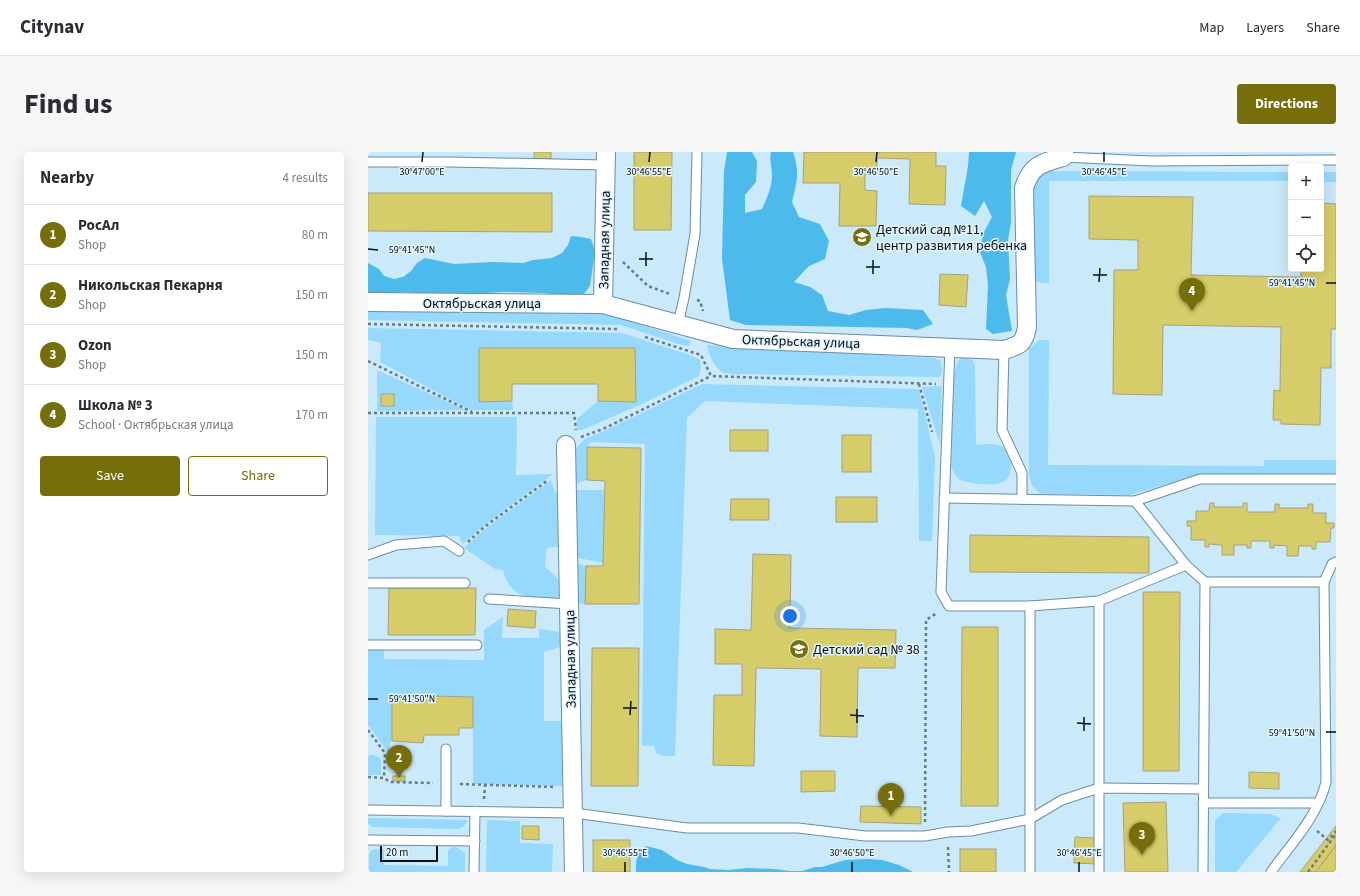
<!DOCTYPE html>
<meta charset="utf-8">
<style>
:root{--surface:#fff;--page:#f7f7f7;--text:#2b2b33;--muted:#7c7c81;--line:#e1e1e2;--accent:#766e0b}
body{margin:0;font-family:"Source Sans 3",sans-serif;background:var(--page);color:var(--text)}
.controls{position:absolute;right:12px;top:12px;display:grid;overflow:hidden;border-radius:4px;box-shadow:0 4px 16px #0002}
.controls button{width:36px;height:36px;display:grid;place-items:center;padding:0;border:0;border-bottom:1px solid var(--line);background:var(--surface);color:var(--text);font:20px sans-serif}
.scale{position:absolute;left:12px;bottom:10px;width:58px;box-sizing:border-box;padding-left:4px;border:2px solid #031016;border-top:0;font-size:11px;line-height:14px;white-space:nowrap;color:#031016;-webkit-text-stroke:3px #e4f4fc;paint-order:stroke}
.you{position:absolute;left:422px;top:464px;width:14px;height:14px;margin:-10px;border:3px solid #fff;border-radius:50%;background:#1a73e8;box-shadow:0 0 0 6px #1a73e833}
.badge{display:grid;place-items:center;width:26px;height:26px;border-radius:50%;background:var(--accent);color:#fff;font-size:13px;font-weight:700}
.pin{position:absolute;translate:-50% -33px;filter:drop-shadow(0 1px 2px #0008)}
.pin::after{content:'';position:absolute;top:21px;width:14px;height:12px;background:inherit;clip-path:polygon(0 0,100% 0,50% 100%)}
.list{margin:0;padding:0;list-style:none}
h2{display:flex;justify-content:space-between;align-items:center;height:52px;margin:0;padding:0 16px;font-size:17px}
h2 small{font-size:13px;font-weight:400;color:var(--muted)}
.list li{display:grid;grid-template-columns:26px 1fr auto;gap:12px;align-items:center;box-sizing:border-box;height:60px;padding:0 16px;border-top:1px solid var(--line)}
.list b{display:block;font-size:15px;white-space:nowrap}
.list p{margin:0;font-size:13px;white-space:nowrap;color:var(--muted)}
.list em{font-size:13px;font-style:normal;color:var(--muted)}
.actions{display:flex;gap:8px;padding:12px 16px}
.actions a{flex:1;padding:9px 0;border:1px solid var(--accent);border-radius:4px;text-align:center;font-size:14px;color:var(--accent)}
.actions .main{background:var(--accent);color:#fff}
.icon{flex:none;width:22px;height:22px;fill:none;stroke:currentColor;stroke-width:2;stroke-linecap:round;stroke-linejoin:round}
.map{position:relative;flex:none;width:968px;height:720px;overflow:hidden;border-radius:4px}
header{display:flex;align-items:center;gap:24px;box-sizing:border-box;height:56px;padding:0 20px;background:var(--surface);border-bottom:1px solid var(--line)}
header strong{font-size:19px}
nav{display:flex;gap:22px;margin-inline-start:auto;font-size:14px}
.intro{display:flex;align-items:center;justify-content:space-between;box-sizing:border-box;height:96px;padding:0 24px}
h1{margin:0;font-size:28px}
.button{padding:10px 18px;border-radius:4px;background:var(--accent);color:#fff;font-size:14px;font-weight:700}
main{display:flex;gap:24px;padding:0 24px}
aside{flex:1;background:var(--surface);border-radius:4px;box-shadow:0 4px 16px #0002}
.map>svg:first-child{display:block}
.green{fill:#96d9fc}
.forest{fill:#4cbaeb}
.building{fill:#d6cd6a;stroke:#a4a17d}
.lines{fill:none;stroke-linecap:round;stroke-linejoin:round}
.lane-casing{stroke:#6a8ea2;stroke-width:11}
.street-casing{stroke:#6a8ea2;stroke-width:20}
.path{stroke:#657b86;stroke-width:2.5;stroke-dasharray:3 3;stroke-linecap:butt}
.lane{stroke:#fff;stroke-width:9}
.street{stroke:#fff;stroke-width:18}
.ticks{fill:none;stroke:#031016;stroke-width:1.5}
.labels{text-anchor:middle;stroke-width:3;stroke-linejoin:round;paint-order:stroke}
.poi-label{font-size:14px;fill:#031016;stroke:#e4f4fc;text-anchor:start}
.street-label{font-size:14px;fill:#031016;stroke:#e4f4fc}
.ticks-label{font-size:10px;text-anchor:middle;fill:#031016;stroke:#e4f4fc;stroke-width:3;stroke-linejoin:round;paint-order:stroke}
</style>
<header>
<strong>Citynav</strong>
<nav><a>Map</a><a>Layers</a><a>Share</a></nav>
</header>
<div class="intro"><h1>Find us</h1><a class="button">Directions</a></div>
<main>
<aside>
<h2>Nearby<small>4 results</small></h2>
<ul class="list">
<li><span class="badge">1</span><div><b>РосАл</b><p>Shop</p></div><em>80 m</em></li>
<li><span class="badge">2</span><div><b>Никольская Пекарня</b><p>Shop</p></div><em>150 m</em></li>
<li><span class="badge">3</span><div><b>Ozon</b><p>Shop</p></div><em>150 m</em></li>
<li><span class="badge">4</span><div><b>Школа № 3</b><p>School · Октябрьская улица</p></div><em>170 m</em></li>
</ul>
<div class="actions"><a class="main">Save</a><a>Share</a></div>
</aside>
<div class="map">
<svg width="968" height="720" viewBox="0 0 968 720">
<rect width="100%" height="100%" fill="#cae9fa"/>
<!-- green -->
<g class="green">
<polygon points="683,19 923,20 923,29 681,29 681,131 673,131 666,128 664,31 675,21"/>
<rect x="953" y="20" width="15" height="10"/>
<polygon points="0,158 235,160 323,189 321,194 317,194 253,173 0,168"/>
<polygon points="0,176 254,181 322,203 332,208 333,217 331,224 274,252 214,278 209,278 209,267 230,249 267,249 267,196 111,196 111,249 144,249 145,258 102,258 12,210 13,191 0,188"/>
<path d="M 671,188 L 681,188 L 680,313 L 896,314 L 896,308 L 968,308 L 968,322 L 829,323 L 762,343 L 673,342 C 665,336 662,331 661,321 L 661,197 Z"/>
<path d="M 339,193 L 565,206 L 573,209 L 574,217 L 573,224 L 570,225 L 362,222 C 360,221 357,221 355,221 C 347,217 340,201 339,193 Z"/>
<path d="M 595,205 C 601,206 605,207 607,213 L 608,293 C 615,293 623,291 630,293 C 644,296 647,321 637,329 C 629,335 600,332 591,327 C 587,324 585,319 583,314 L 586,223 C 588,216 588,209 595,205 Z"/>
<polygon points="9,218 98,258 9,259"/>
<polygon points="334,232 551,237 567,305 564,389 551,389 550,257 337,249 319,266 307,604 295,604 288,601 286,594 274,594 277,292 223,290 219,295 219,328 204,333 207,297 217,287 236,279"/>
<polygon points="574,234 572,293 554,235"/>
<polygon points="8,265 149,265 148,323 185,322 114,375 95,392 91,384 7,383"/>
<path d="M 183,328 L 187,340 L 190,342 L 194,395 L 181,395 L 178,398 L 177,415 C 189,425 201,434 187,448 C 163,446 142,447 135,418 L 127,417 L 96,396 L 117,377 Z"/>
<polygon points="204,338 236,338 236,411 205,405"/>
<polygon points="204,410 218,414 217,452 208,451"/>
<polygon points="135,465 134,486 171,486 171,477 192,480 196,486 195,494 176,500 176,569 196,569 194,634 105,632 105,545 24,543 24,589 22,591 21,602 0,573 0,497 16,498 16,507 116,508 116,478"/>
<polygon points="4,603 11,605 13,608 13,623 0,623 0,604"/>
<polygon points="855,661 902,662 913,666 868,720 847,720 847,668"/>
<polygon points="0,666 99,668 98,672 91,677 4,675 0,671"/>
<polygon points="119,668 152,669 152,691 185,692 184,720 118,720"/>
<polygon points="84,695 90,696 97,701 97,720 1,720 1,702 4,698 16,697 16,713 80,714 80,698"/>
</g>
<!-- forest -->
<g class="forest">
<path d="M 359,0 L 384,0 L 389,9 L 388,30 L 377,43 L 377,61 L 394,57 C 399,46 404,35 404,23 C 404,15 401,8 403,0 L 425,0 C 432,20 429,29 424,50 L 431,65 L 452,72 L 461,89 L 457,107 L 441,114 L 426,130 L 442,135 L 454,143 L 460,159 L 481,163 L 498,158 L 518,156 L 555,158 L 565,172 L 549,178 L 539,176 L 378,173 L 362,168 L 354,107 L 356,19 Z"/>
<polygon points="601,0 648,0 643,18 643,70 640,88 642,127 638,143 644,179 625,182 618,177 620,133 618,115 611,98 616,80 624,65 616,49 607,64 593,54 600,14"/>
<polygon points="203,84 213,85 223,87 226,96 226,106 222,134 216,142 205,144 176,141 136,140 75,143 35,140 0,143 0,111 11,117 16,124 26,127 35,125 43,119 49,111 57,106 86,112 125,110 155,111 165,108 184,106 194,101 200,93"/>
<path d="M 278,694 L 294,698 L 309,708 L 319,712 L 336,715 L 342,717 L 360,718 L 380,716 L 405,717 L 422,719 L 434,719 L 447,715 L 454,715 L 477,708 L 501,707 L 514,708 L 531,713 L 545,720 L 268,720 C 268,707 268,703 278,694 Z"/>
</g>
<!-- building -->
<g class="building">
<rect x="166" y="0" width="17" height="7"/>
<polygon points="266,0 304,0 303,78 266,78"/>
<polygon points="436,0 568,0 568,14 578,14 577,53 541,52 542,7 509,6 509,22 497,22 497,38 509,39 508,74 471,74 472,31 435,31"/>
<polygon points="0,41 184,41 184,80 0,79"/>
<polygon points="721,44 825,45 823,123 933,125 933,117 953,117 953,51 968,52 968,177 963,177 963,216 953,216 952,273 913,272 913,268 905,268 906,238 912,239 913,175 795,173 794,243 745,242 746,118 770,118 770,88 721,87"/>
<polygon points="572,122 600,123 598,155 571,153"/>
<polygon points="111,196 267,196 268,250 230,249 230,232 144,232 144,249 111,250"/>
<rect x="13" y="242" width="13" height="12"/>
<rect x="362" y="278" width="38" height="21"/>
<rect x="474" y="283" width="29" height="37"/>
<polygon points="219,295 273,296 271,452 217,452 218,414 235,414 237,329 219,328"/>
<rect x="468" y="345" width="41" height="25"/>
<polygon points="363,347 401,347 401,368 362,368"/>
<polygon points="842,351 846,351 846,355 875,355 875,351 879,351 879,360 907,360 907,352 911,352 911,356 940,356 940,352 945,352 945,361 958,361 958,371 966,371 966,376 963,376 962,390 948,390 948,397 944,397 944,394 931,394 930,404 919,404 919,394 906,393 906,396 902,396 902,389 883,389 883,396 879,396 879,393 866,393 866,403 854,403 854,393 841,392 841,395 837,395 837,388 823,388 823,374 819,374 819,369 828,369 828,359 841,359"/>
<polygon points="602,383 781,385 781,421 602,420"/>
<polygon points="385,402 423,403 422,476 528,478 527,516 490,516 489,585 452,584 453,517 388,516 386,614 345,613 346,543 374,543 374,512 347,512 347,477 383,478"/>
<polygon points="21,436 108,436 107,483 20,483"/>
<polygon points="775,440 812,440 811,619 775,619"/>
<polygon points="140,457 168,459 167,476 139,474"/>
<polygon points="594,475 630,475 630,654 593,654"/>
<polygon points="224,496 271,496 270,634 223,634"/>
<polygon points="24,543 105,545 105,576 91,576 91,583 56,583 55,591 24,589"/>
<polygon points="433,619 467,619 467,639 433,640"/>
<polygon points="881,620 911,621 911,637 881,636"/>
<rect x="25" y="624" width="12" height="5"/>
<polygon points="798,650 800,720 757,720 755,651"/>
<polygon points="493,654 553,655 553,672 492,670"/>
<polygon points="154,674 171,674 171,688 154,687"/>
<polygon points="968,674 968,693 948,720 932,720"/>
<polygon points="707,685 728,686 728,712 706,711"/>
<rect x="225" y="688" width="37" height="32"/>
<polygon points="968,693 968,720 948,720"/>
<rect x="592" y="697" width="36" height="23"/>
</g>
<g class="lines">
<!-- lane casing -->
<g class="lane-casing">
<g id="lane">
<polyline points="695,5 783,9 968,8"/>
<polyline points="0,10 82,10 237,13"/>
<polyline points="310,172 316,146 327,82 329,0"/>
<polyline points="582,195 573,440 581,454 662,454 731,449 818,413"/>
<polyline points="636,198 634,278 654,321 654,347"/>
<polyline points="576,346 767,349 832,327 968,327"/>
<path d="M 767,349 L 818,413 L 837,430 L 956,430 L 958,630 C 950,664 923,692 903,720"/>
<polyline points="0,403 28,393 76,389 91,399"/>
<polyline points="956,430 964,412 968,410"/>
<polyline points="0,431 97,431"/>
<polyline points="121,447 201,452"/>
<polyline points="731,449 731,720"/>
<polyline points="0,493 109,493"/>
<polyline points="835,651 950,651"/>
<polyline points="0,658 206,661 319,676 430,676 497,684 557,684 580,680 603,679 662,667 694,648 731,636 835,637"/>
<polyline points="78,659 78,597"/>
<polyline points="0,688 107,689"/>
<polyline points="106,720 107,659"/>
<polyline points="662,720 662,454"/>
<polyline points="835,720 837,430"/>
</g>
</g>
<!-- street casing -->
<g class="street-casing">
<g id="street">
<path d="M 0,150 L 235,152 L 365,187 L 636,198 C 652,193 656,192 659,175 L 656,36 C 663,13 674,11 695,5 L 696,0"/>
<polyline points="235,152 238,0"/>
<polyline points="198,293 206,720"/>
</g>
</g>
<!-- path -->
<g class="path">
<polyline points="255,110 280,134 302,142"/>
<polyline points="329,148 332,149 335,159"/>
<polyline points="0,172 249,177"/>
<polyline points="277,185 333,203 343,224 568,232"/>
<polyline points="0,209 104,260"/>
<polyline points="551,232 564,280"/>
<polyline points="0,261 206,261 208,278"/>
<polyline points="213,285 235,277 343,224"/>
<polyline points="100,390 115,376 180,328"/>
<polyline points="0,578 17,601 16,626"/>
<polyline points="0,625 16,626 22,630 65,631"/>
<polyline points="92,632 187,635"/>
<polyline points="116,647 117,633"/>
<polyline points="557,670 558,468 569,461"/>
<polyline points="949,679 960,688 968,679"/>
<polyline points="580,695 581,720"/>
<polyline points="940,720 968,682"/>
</g>
<!-- lane -->
<use href="#lane" class="lane"/>
<!-- street -->
<use href="#street" class="street"/>
</g>
<!-- ticks -->
<path class="ticks" d="M 54,10 L 55,0M 281,10 L 282,0M 508,10 L 509,0M 736,10 L 736,0M 0,97 L 10,98M 271,107 L 285,107M 278,114 L 278,100M 498,115 L 512,115M 505,122 L 505,108M 725,123 L 739,123M 731,130 L 732,116M 958,131 L 968,131M 0,547 L 10,547M 255,556 L 269,556M 262,563 L 263,549M 482,563 L 496,564M 489,571 L 489,557M 709,571 L 723,572M 716,579 L 716,565M 958,580 L 968,580M 257,720 L 257,710M 484,720 L 484,710M 711,720 L 711,710"/>
<!-- icons -->
<defs>
<g id="school-disc" transform="scale(1)"><circle r="9.5" fill="#766e0b" stroke="#e4f4fc"/><path d="M0-5L7-2L0 1L-7-2ZM-4 1L0 2.5L4 1V4Q0 6-4 4Z" fill="#fff"/></g>
</defs>
<g fill-rule="evenodd">
<use href="#school-disc" x="494" y="85"/>
<use href="#school-disc" x="431" y="497"/>
</g>
<g class="labels">
<!-- poi labels -->
<g class="poi-label">
<text x="508" y="82">Детский сад №11,<tspan x="508" dy="16">центр развития ребенка</tspan></text>
<text x="445" y="502">Детский сад № 38</text>
</g>
<!-- street labels -->
<g class="street-label">
<text transform="translate(236 88) rotate(-89)" y="5">Западная улица</text>
<text x="114" y="156">Октябрьская улица</text>
<text transform="translate(433 189) rotate(2)" y="5">Октябрьская улица</text>
<text transform="translate(202 507) rotate(-91)" y="5">Западная улица</text>
</g>
</g>
<g class="ticks-label">
<text x="54" y="23">30°47'00"E</text>
<text x="281" y="23">30°46'55"E</text>
<text x="508" y="23">30°46'50"E</text>
<text x="736" y="23">30°46'45"E</text>
<text x="44" y="101">59°41'45"N</text>
<text x="924" y="134">59°41'45"N</text>
<text x="44" y="550">59°41'50"N</text>
<text x="924" y="584">59°41'50"N</text>
<text x="257" y="704">30°46'55"E</text>
<text x="484" y="704">30°46'50"E</text>
<text x="711" y="704">30°46'45"E</text>
</g>
</svg>
<div class="controls">
<button>+</button>
<button>−</button>
<button><svg class="icon" aria-label="locate" viewBox="0 0 24 24"><circle cx="12" cy="12" r="6"/><path d="M12 2v4M12 18v4M2 12h4M18 12h4"/></svg></button>
</div>
<div class="scale">20 m</div>
<div class="you"></div>
<div class="pin badge" style="left:523px;top:664px">1</div>
<div class="pin badge" style="left:31px;top:626px">2</div>
<div class="pin badge" style="left:774px;top:703px">3</div>
<div class="pin badge" style="left:824px;top:159px">4</div>
</div>
</main>
